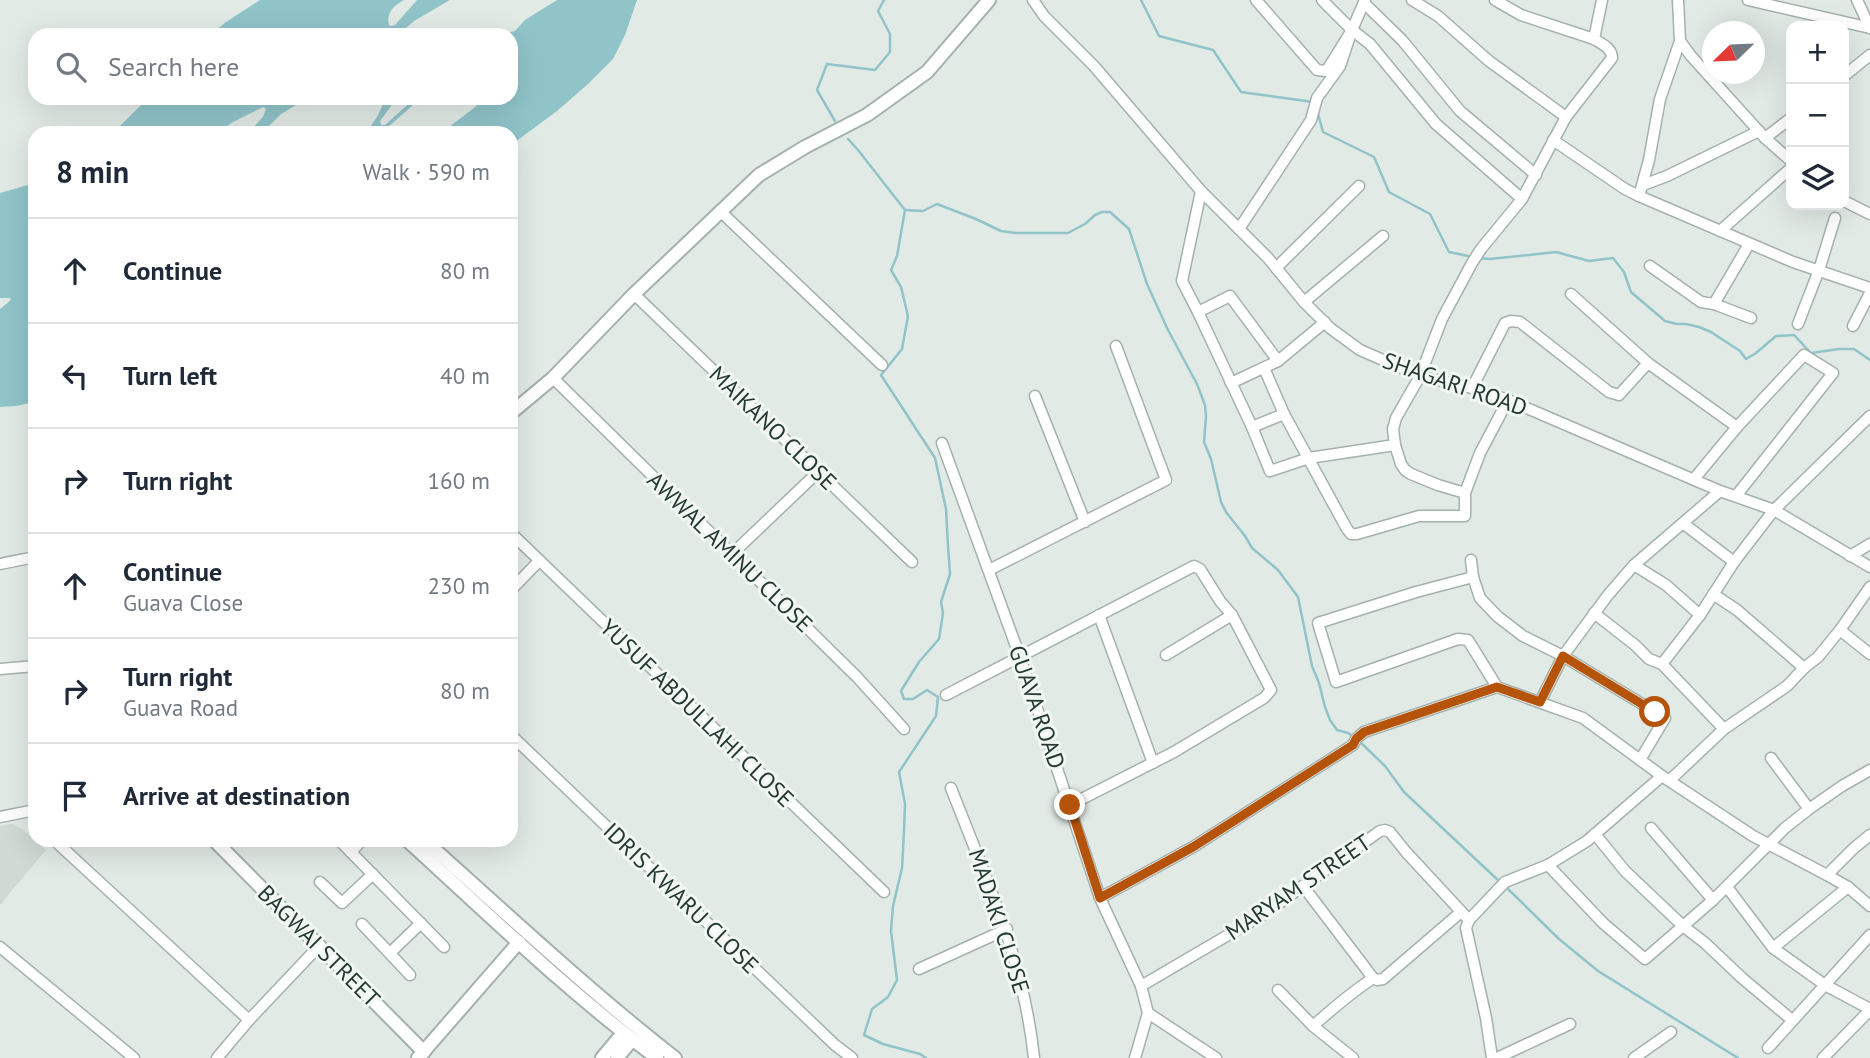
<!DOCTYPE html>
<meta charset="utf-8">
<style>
:root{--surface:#fff;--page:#f6f6f7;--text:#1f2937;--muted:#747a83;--line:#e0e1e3}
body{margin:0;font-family:"PT Sans",sans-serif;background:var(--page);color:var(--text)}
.controls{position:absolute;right:21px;top:21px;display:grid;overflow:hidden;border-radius:14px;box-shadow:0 7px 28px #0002}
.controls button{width:63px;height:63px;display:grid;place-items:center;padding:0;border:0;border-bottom:2px solid var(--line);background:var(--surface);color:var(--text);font:35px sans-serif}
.compass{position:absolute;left:1702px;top:21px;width:63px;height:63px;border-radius:50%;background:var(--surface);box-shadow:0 7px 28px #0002;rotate:247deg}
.stop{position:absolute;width:21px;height:21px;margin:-16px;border:5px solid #b45309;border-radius:50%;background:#fff}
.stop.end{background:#b45309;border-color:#fff;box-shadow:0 2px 7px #0008}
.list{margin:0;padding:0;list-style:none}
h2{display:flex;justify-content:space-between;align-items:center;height:91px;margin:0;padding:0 28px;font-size:30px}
h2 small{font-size:23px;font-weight:400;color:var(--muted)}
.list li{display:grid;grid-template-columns:46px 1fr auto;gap:21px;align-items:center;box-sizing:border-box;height:105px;padding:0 28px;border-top:2px solid var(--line)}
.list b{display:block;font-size:26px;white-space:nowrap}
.list p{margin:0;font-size:23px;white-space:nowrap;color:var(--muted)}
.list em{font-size:23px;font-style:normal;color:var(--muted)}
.icon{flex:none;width:38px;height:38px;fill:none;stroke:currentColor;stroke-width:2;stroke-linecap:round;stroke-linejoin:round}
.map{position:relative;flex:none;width:1870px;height:1058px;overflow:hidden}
.search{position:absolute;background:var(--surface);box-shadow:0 7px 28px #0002;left:28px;top:28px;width:490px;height:77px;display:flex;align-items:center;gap:18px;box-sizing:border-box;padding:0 24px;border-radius:21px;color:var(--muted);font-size:26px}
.panel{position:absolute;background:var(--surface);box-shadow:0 7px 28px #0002;left:28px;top:126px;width:490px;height:721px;border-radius:21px}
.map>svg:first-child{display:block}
.built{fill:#d0dad5}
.water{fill:#90c4c9}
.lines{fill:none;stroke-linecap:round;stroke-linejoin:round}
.stream{stroke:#90c4c9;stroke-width:2.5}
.minor-casing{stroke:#a5b1ac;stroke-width:13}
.tertiary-casing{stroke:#a5b1ac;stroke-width:16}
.minor{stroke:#fff;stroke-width:10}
.tertiary{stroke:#fff;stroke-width:12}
.route{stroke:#b45309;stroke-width:9}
.labels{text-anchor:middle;stroke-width:6;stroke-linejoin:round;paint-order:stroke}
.street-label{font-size:23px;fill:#243932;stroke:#f2f7f4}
</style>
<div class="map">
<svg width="1870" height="1058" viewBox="0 0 1870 1058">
<rect width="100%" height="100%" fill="#e2eae6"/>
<!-- built -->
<polygon class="built" points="12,824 22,829 46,850 0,905 0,826"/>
<!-- water -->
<g class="water">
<path d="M 260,0 L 404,0 C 394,5 386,13 389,25 L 391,26 L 395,25 L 417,0 L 450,0 L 414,21 L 398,35 L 210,35 L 226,22 Z"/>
<polygon points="557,0 637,0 625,35 613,59 588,84 557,111 511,145 511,133 439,133 449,127 487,98 511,98 511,35 500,35 515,31 525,20"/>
<polygon points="148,98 308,98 281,114 262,133 248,133 263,117 266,109 263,107 233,122 218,133 113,133"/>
<polygon points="386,98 397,98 380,121 381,125 385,125 415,98 421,98 388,127 385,133 366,133 377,117"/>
<polygon points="35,183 35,402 16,406 0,407 0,309 11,300 10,298 0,298 0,193"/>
</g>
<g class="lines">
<!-- stream -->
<g class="stream">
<polyline points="1141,0 1159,36 1213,50 1241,92 1313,102"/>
<polyline points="1317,110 1323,132 1374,157 1389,192 1430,214 1449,252 1473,257"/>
<polyline points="835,121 817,90 827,64 875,70 890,52 890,34 878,11 884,0"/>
<polyline points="848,139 858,150 905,210 897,256 891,270 901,287 908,316 902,349 881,375 935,458 946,509 948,546 950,574 941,602 943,613 939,639 919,662 901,691 904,699 913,699 927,690 938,697 936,716 899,772 905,804 904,831 902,868 893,906 891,931 897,980 888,997 872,1009 864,1035 883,1044 920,1054 926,1058"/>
<polyline points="905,210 923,211 937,204 976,219 1001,231 1016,233 1068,233 1085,224 1095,215 1102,212 1110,212 1129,229 1147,284 1168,330 1197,384 1205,405 1206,416 1204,442 1211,459 1221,502 1226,512 1245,536 1252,548 1278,570 1298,597 1312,666 1319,683 1325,707 1330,720 1337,730 1348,733 1354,737"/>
<polyline points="1479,258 1490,259 1556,252 1589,261 1613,258 1624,272 1631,292 1665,321 1677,324 1686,324 1699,327 1711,332 1740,351 1746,359 1756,353 1776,336 1794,335 1811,353 1839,349 1854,349 1870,360"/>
<polyline points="1359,741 1385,766 1404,792 1500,882"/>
<polyline points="1505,886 1559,939 1598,971 1738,1058"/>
</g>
<!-- minor casing -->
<g class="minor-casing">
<g id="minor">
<polyline points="1033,0 1044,16 1094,66 1201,191 1268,258 1304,302 1330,328 1360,350 1420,376 1472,388 1508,400 1720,491 1774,510 1870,567"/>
<polyline points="1256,0 1317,70 1326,71 1329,67 1352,30 1365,0"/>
<polyline points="1322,0 1352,30 1370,44 1436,124 1522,199"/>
<polyline points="1412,0 1438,16 1489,61 1566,117"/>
<polyline points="1495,0 1521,15 1594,39"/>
<polyline points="1678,0 1680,41 1691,56 1765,138 1791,161"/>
<polyline points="1748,0 1870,28"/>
<polyline points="1857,0 1870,28"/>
<polyline points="1364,3 1402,40 1460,111 1536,175"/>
<polyline points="1844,76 1870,55"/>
<polyline points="1765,138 1791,118"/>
<polyline points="1553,140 1625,189 1639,196 1793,262 1870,288"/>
<polyline points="1643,185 1667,176 1759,131"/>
<polyline points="1201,191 1182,281 1198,312 1252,427 1270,471 1309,458 1395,445"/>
<polyline points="1639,196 1649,160 1660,99 1680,41"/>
<polyline points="1844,201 1870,214"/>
<polyline points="720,211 882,365"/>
<polyline points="1239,229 1311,120 1317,98 1340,66 1352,30"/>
<polyline points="1720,231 1791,168"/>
<polyline points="1650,266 1701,302 1714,304 1749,244"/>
<polyline points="1276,268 1359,186"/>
<polyline points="634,294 912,562"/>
<polyline points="1571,294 1648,363 1737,427"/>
<polyline points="1304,302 1383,236"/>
<polyline points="1714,304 1751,318"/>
<polyline points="1198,312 1230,296 1278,361"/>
<polyline points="1798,324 1819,270 1835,218"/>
<polyline points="1853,326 1870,293"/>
<polyline points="1264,368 1284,414 1347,529 1351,534 1357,534 1419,516 1465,516 1465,493 1480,453 1508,400"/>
<polyline points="553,378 857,677 904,729"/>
<polyline points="1230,381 1231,383 1278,361 1325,322"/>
<polyline points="1472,388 1505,323 1511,321 1520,322 1609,392 1619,395 1648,363"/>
<polyline points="1035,396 1085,522"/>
<polyline points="1252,427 1284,414"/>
<polyline points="942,443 1020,657 1100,898 1141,986 1148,1013 1216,1058"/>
<polyline points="1694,479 1737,427 1804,355 1833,373 1736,496"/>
<path d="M 1465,493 L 1438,485 L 1411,474 L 1405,470 L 1401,464 L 1395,445 L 1393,429 L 1396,418 L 1420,376 L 1442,319 L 1472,263 L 1481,249 L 1522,199 L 1566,117 L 1612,58 C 1612,48 1602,44 1594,39 L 1602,0"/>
<polyline points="1684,524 1734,562"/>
<polyline points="511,533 884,892"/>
<polyline points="732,554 818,472"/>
<polyline points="1850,556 1870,544"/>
<polyline points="1471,560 1473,577 1480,598 1497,616 1523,636 1563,656 1665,718 1640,760"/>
<polyline points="0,564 35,557"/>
<polyline points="1634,565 1666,585 1700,615"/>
<polyline points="989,570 1166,480 1116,346"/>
<polyline points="1473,577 1416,592 1318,623 1336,682 1458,639 1468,640 1497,687"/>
<polyline points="511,590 539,561"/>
<polyline points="1713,594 1737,610 1804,668"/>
<polyline points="1594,613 1635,645 1649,659 1662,664 1724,729"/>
<polyline points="1099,615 1153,763"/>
<polyline points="1840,630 1870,654"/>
<polyline points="1166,655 1232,615"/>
<polyline points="1662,664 1700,615 1734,562 1774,510 1870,416"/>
<polyline points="0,669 35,666"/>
<polyline points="946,695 1194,566 1200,569 1220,601 1232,615 1271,690 1264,698 1174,752 1070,805"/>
<polyline points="1540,702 1563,656 1608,595 1634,565 1720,491"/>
<polyline points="511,735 835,1045 852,1058"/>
<polyline points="1771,758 1809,809"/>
<polyline points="1670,780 1724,729 1787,686 1804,668 1818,657 1840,630 1870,587"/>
<path d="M 951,788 C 986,878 1024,961 1034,1058"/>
<polyline points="0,817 35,810"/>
<polyline points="1651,828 1713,900"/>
<polyline points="1595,834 1625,871 1683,926 1705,943 1742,978 1792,1020"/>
<polyline points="54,840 249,1020"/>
<polyline points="339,840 444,947"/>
<polyline points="351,852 362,840"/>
<polyline points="1548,865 1603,923 1645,959 1713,900 1785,828 1809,809 1842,786 1870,770"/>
<polyline points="1827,875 1854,848 1870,835"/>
<polyline points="320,882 342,903 373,874"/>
<polyline points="1303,886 1373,978"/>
<polyline points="1727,887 1773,948 1825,985 1870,1009"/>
<polyline points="1100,898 1193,847 1353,745 1356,739 1364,732 1497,687 1583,718 1662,776 1753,836 1827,875 1848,887 1870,906"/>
<polyline points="362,924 410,975"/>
<polyline points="0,947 134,1058"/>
<polyline points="1773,948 1848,887"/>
<polyline points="390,953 421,923"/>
<polyline points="919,969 1007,929"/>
<polyline points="1141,986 1264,914 1380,831 1385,830 1390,832 1406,852 1469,920"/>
<polyline points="1278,990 1313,1026 1353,1058"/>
<path d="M 1313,1026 C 1332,1009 1351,993 1373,978 L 1377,980 L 1383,979 L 1461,912"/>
<polyline points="1768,1048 1870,935"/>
<polyline points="217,1058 249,1020 320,945"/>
<polyline points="1135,1058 1148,1013"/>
<polyline points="1492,1058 1486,1018 1466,928 1469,920 1505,882 1548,865 1587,841 1662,776"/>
<polyline points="1497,1058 1570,1024"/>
<polyline points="1634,1058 1671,1032"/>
<polyline points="1823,1058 1870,1010"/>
</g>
</g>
<!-- tertiary casing -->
<g class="tertiary-casing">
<g id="tertiary">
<polyline points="511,413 553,378 634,294 759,175 805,147 867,115 927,72 989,0"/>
<polyline points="214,840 424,1052"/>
<path d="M 407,840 C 488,914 568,992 657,1058"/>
<path d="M 424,840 C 507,914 588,990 675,1058"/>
<polyline points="418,1058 519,942"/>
<polyline points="602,1058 623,1033"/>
<polyline points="617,1058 632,1040"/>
</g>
</g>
<!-- minor -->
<use href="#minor" class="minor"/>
<!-- tertiary -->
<use href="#tertiary" class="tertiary"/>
</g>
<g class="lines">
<!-- route -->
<polyline class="route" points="1070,805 1100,898 1193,847 1353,745 1356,739 1364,732 1497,687 1540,702 1563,656 1655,712"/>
</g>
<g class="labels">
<!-- street labels -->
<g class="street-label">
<text transform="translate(1455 384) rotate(19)" y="8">SHAGARI ROAD</text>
<text transform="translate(773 428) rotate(44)" y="8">MAIKANO CLOSE</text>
<text transform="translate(730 552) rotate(44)" y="8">AWWAL AMINU CLOSE</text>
<text transform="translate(1037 707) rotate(71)" y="8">GUAVA ROAD</text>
<text transform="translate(697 713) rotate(44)" y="8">YUSUF ABDULLAHI CLOSE</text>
<text transform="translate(1298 887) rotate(-34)" y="8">MARYAM STREET</text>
<text transform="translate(681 898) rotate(44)" y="8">IDRIS KWARU CLOSE</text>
<text transform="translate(999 921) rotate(72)" y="8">MADAKI CLOSE</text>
<text transform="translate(319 946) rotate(45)" y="8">BAGWAI STREET</text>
</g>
</g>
</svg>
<div class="controls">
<button>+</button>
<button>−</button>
<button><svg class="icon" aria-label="layers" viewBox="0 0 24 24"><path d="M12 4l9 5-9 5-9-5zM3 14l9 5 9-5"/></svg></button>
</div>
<svg class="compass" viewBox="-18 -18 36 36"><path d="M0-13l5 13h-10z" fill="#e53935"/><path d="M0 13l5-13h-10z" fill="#747a83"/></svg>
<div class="stop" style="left:1655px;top:712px"></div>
<div class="stop end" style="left:1070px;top:805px"></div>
<div class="search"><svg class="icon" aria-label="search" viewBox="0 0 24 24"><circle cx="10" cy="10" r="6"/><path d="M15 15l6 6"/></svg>Search here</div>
<section class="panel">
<h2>8 min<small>Walk · 590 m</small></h2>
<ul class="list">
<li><svg class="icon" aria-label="ahead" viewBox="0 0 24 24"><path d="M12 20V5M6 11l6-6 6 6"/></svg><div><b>Continue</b></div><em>80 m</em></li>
<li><svg class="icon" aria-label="left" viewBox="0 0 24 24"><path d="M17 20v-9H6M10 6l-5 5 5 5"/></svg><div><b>Turn left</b></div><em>40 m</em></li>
<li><svg class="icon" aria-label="right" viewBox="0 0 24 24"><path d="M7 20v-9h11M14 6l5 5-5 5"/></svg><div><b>Turn right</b></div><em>160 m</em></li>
<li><svg class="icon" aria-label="ahead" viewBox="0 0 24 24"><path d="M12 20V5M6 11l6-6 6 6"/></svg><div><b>Continue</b><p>Guava Close</p></div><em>230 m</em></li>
<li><svg class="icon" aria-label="right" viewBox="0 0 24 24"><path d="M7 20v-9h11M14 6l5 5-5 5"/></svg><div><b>Turn right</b><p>Guava Road</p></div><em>80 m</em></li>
<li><svg class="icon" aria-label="arrive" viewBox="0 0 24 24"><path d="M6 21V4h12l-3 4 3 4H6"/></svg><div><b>Arrive at destination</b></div></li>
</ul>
</section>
</div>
